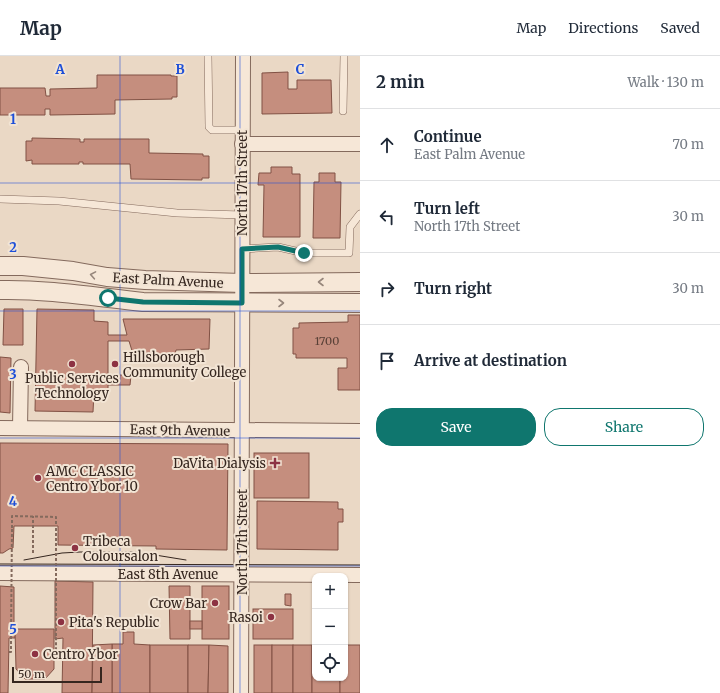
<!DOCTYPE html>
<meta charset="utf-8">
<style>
:root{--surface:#fff;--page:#f6f6f7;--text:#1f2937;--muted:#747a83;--line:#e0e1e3;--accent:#0f766e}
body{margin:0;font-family:Merriweather,serif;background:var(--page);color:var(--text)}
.controls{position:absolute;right:12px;bottom:12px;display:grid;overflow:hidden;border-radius:8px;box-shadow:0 1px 3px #0004}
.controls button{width:36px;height:36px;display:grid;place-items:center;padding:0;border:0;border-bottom:1px solid var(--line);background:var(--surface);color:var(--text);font:20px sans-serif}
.scale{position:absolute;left:12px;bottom:10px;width:90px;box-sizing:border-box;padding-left:4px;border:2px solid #35261f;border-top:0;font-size:11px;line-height:14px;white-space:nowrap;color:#35261f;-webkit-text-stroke:3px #f2e4d4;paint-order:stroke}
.stop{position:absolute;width:12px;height:12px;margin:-9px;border:3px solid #0f766e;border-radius:50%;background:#fff}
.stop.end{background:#0f766e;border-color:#fff;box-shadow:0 1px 4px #0008}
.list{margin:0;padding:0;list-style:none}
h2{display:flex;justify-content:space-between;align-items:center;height:52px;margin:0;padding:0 16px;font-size:17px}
h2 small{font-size:13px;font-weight:400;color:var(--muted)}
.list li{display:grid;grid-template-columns:26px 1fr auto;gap:12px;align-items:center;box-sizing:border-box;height:72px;padding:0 16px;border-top:1px solid var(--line)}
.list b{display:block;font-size:15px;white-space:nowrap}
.list p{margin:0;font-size:13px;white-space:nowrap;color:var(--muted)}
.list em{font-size:13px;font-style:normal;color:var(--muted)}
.actions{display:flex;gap:8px;padding:12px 16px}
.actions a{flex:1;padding:9px 0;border:1px solid var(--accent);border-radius:16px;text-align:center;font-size:14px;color:var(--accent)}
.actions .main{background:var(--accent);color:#fff}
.icon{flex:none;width:22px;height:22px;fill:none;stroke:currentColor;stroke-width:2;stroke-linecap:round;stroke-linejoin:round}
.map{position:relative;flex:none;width:360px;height:637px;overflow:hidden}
header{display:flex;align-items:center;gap:24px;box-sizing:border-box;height:56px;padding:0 20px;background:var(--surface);border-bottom:1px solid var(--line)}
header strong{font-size:19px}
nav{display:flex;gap:22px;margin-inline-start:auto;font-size:14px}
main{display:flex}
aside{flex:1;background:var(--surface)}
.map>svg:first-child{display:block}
.building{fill:#c58e7e;stroke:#815144}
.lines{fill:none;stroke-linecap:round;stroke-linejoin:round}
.service-casing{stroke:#846a5d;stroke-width:8}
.minor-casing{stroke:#846a5d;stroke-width:16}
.tertiary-casing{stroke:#846a5d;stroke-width:20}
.path{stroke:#846a5d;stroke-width:2;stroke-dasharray:3 2;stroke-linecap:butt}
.service{stroke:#f6e7d7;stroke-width:7}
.minor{stroke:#f6e7d7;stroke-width:14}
.tertiary{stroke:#f6e7d7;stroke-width:18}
.tram{stroke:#35261f;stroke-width:1}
.path-bridge{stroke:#846a5d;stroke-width:2;stroke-dasharray:3 2;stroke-linecap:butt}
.oneway{stroke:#96867b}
.route{stroke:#0f766e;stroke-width:5}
.grid{fill:none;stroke:#1d4ed8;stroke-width:1;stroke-opacity:0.55}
.poi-dot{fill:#8d3243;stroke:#f2e4d4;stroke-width:1.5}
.labels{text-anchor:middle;stroke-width:4;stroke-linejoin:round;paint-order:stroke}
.number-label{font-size:11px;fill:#594037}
.street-label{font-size:13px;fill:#35261f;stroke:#f2e4d4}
.poi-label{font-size:13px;fill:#35261f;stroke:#f2e4d4;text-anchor:start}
.grid-label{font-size:13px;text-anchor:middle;font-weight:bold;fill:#1d4ed8;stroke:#f2e4d4;stroke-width:4;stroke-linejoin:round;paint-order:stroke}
</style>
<header>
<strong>Map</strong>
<nav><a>Map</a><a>Directions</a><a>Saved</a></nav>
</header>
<main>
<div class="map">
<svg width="360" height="637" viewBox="0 0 360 637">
<rect width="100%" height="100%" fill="#ead8c5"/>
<!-- building -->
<g class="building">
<polygon points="288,16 288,33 297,33 297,24 331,24 332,57 262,58 262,17"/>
<polygon points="97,19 171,19 171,20 177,20 177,41 172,41 172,43 115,44 115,58 50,59 50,53 45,53 45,59 0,59 0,32 45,32 46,40 50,40 50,33 97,32"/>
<polygon points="32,82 80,83 80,86 84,86 84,83 149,83 149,97 203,98 203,100 209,100 209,122 202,122 202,124 131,123 130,108 83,108 83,106 79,106 79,108 32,108 32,104 26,105 26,85 32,85"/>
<polygon points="271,111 292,111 292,118 300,118 300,181 263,181 264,129 258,129 259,117 271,117"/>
<polygon points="319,117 335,117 335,126 341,126 340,182 313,182 314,126 319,126"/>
<polygon points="4,253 23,253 23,289 3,289"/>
<polygon points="37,253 94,254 94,265 108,266 108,279 127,279 123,263 210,263 209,293 176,294 175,298 133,298 129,285 108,285 108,319 131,319 130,329 108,329 108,336 94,336 93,356 35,355"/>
<polygon points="348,259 360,259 360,334 338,334 338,312 347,312 347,302 296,302 296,298 293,298 293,272 299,272 299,267 348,266"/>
<polygon points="0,301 11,302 10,357 0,356"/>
<polygon points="0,387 228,388 227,494 156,493 156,490 58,489 58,470 14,470 13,492 9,493 3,497 0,497"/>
<rect x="254" y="397" width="55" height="45"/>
<polygon points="257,445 338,446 338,453 343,453 343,466 338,466 338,494 257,493"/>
<polygon points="55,525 93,526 92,637 62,637 63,582 55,583"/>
<polygon points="0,530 14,531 14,573 15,573 15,582 9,582 8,637 0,637"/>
<polygon points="169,530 190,530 190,583 170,583"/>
<rect x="202" y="530" width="27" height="53"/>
<polygon points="285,538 291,538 291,550 285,549"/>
<rect x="253" y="553" width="40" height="30"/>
<rect x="190" y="565" width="12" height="8"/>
<polygon points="15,573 54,573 54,613 45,623 25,623 16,613"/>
<polygon points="123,576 134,576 134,588 150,589 150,637 112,637 112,588 123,588"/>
<polygon points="112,588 112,637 92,637 93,589"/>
<rect x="150" y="589" width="38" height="48"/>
<polygon points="188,589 209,589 208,637 188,637"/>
<polygon points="209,589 228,590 228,637 208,637"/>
<rect x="254" y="589" width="18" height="48"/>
<rect x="272" y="589" width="21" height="48"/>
<rect x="293" y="589" width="19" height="48"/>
<polygon points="312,589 315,589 315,622 340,622 340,637 312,637"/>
<polygon points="345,589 360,589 360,637 340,637 340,622 345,622"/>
</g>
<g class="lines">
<!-- service casing -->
<g class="service-casing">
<g id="service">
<polyline points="208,0 209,71 212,74 242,74"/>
<polyline points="343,55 344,0"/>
<polyline points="0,143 59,145 177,157 242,159"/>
<polyline points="242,193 278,191 304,197 349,197 350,171 360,158"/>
</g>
</g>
<!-- minor casing -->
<g class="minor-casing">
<g id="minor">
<polyline points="242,88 360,88"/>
<polyline points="0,372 360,375"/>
<polyline points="20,372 21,311"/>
<polyline points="0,517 360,519"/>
<polyline points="241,637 243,0"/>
</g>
</g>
<!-- tertiary casing -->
<g class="tertiary-casing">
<g id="tertiary">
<polyline points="0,210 23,210 73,215 107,221 145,224 242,227 360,226"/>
<path d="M 0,234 C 48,233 95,241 143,246 L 360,247"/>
</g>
</g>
<!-- path -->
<g class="path">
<polyline points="12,472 12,460 56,461 56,470"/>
<polyline points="33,497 33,460"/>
<polyline points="9,596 11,596 11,581"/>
<polyline points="53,597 56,596 56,580"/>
</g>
<!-- service -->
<use href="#service" class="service"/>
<!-- minor -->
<use href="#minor" class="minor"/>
<!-- tertiary -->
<use href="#tertiary" class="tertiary"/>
<!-- tram -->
<g class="tram">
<polyline points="24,504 62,497 80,496 135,496 149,498 186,504"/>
<polyline points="0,508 360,509"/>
</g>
<!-- path-bridge -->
<g class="path-bridge">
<polyline points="56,580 56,470"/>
<polyline points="11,581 12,472"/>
</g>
</g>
<!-- one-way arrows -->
<defs><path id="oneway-chevron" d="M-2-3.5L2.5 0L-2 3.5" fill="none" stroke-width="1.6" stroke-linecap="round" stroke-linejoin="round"/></defs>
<g class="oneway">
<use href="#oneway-chevron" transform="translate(93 219) rotate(-170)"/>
<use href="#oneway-chevron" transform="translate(321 226) rotate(180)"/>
<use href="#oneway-chevron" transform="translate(281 247)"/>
</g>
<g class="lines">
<!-- route -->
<polyline class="route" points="108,242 143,246 242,247 242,193 278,191 304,197"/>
</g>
<!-- grid -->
<path class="grid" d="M 120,0 L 120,637M 240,0 L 240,637M 0,127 L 360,127M 0,255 L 360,255M 0,382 L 360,382M 0,510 L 360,510"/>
<!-- markers -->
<g class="poi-dot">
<circle cx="72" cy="308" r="4"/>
<circle cx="115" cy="308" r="4"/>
<path d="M273 401h4v4h4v4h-4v4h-4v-4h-4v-4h4z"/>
<circle cx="38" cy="422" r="4"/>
<circle cx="75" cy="492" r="4"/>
<circle cx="215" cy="547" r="4"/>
<circle cx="271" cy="561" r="4"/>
<circle cx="61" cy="566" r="4"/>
<circle cx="35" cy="598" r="4"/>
</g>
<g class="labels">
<!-- number labels -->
<g class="number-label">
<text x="327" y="289">1700</text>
</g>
<!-- street labels -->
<g class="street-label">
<text transform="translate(242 127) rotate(-90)" y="5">North 17th Street</text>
<text transform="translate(168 224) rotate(3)" y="5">East Palm Avenue</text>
<text transform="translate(180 374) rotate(1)" y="5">East 9th Avenue</text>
<text transform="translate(242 486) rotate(-90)" y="5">North 17th Street</text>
<text x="168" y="523">East 8th Avenue</text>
</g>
<!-- poi labels -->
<g class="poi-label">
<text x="123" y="306">Hillsborough<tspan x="123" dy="15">Community College</tspan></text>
<text x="72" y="327" text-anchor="middle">Public Services<tspan x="72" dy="15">Technology</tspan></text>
<text x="266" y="412" text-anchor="end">DaVita Dialysis</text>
<text x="46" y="420">AMC CLASSIC<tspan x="46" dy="15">Centro Ybor 10</tspan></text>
<text x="83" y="490">Tribeca<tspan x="83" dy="15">Coloursalon</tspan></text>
<text x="207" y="552" text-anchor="end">Crow Bar</text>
<text x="263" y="566" text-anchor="end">Rasoi</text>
<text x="69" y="571">Pita's Republic</text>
<text x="43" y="603">Centro Ybor</text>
</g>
</g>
<g class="grid-label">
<text x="60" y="18">A</text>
<text x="180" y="18">B</text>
<text x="300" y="18">C</text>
<text x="13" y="68">1</text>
<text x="13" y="196">2</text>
<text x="13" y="323">3</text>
<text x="13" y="450">4</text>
<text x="13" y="578">5</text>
</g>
</svg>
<div class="controls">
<button>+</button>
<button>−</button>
<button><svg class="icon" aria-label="locate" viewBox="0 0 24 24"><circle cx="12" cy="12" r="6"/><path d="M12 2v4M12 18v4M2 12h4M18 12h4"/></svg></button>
</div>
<div class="scale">50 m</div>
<div class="stop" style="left:108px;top:242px"></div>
<div class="stop end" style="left:304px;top:197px"></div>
</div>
<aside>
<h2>2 min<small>Walk · 130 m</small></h2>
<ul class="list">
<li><svg class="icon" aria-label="ahead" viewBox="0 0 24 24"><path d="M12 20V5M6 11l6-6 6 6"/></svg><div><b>Continue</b><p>East Palm Avenue</p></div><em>70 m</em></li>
<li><svg class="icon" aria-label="left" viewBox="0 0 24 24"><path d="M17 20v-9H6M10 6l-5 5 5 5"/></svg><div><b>Turn left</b><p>North 17th Street</p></div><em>30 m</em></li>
<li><svg class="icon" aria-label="right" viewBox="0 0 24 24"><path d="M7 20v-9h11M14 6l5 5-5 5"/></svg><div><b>Turn right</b></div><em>30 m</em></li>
<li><svg class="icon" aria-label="arrive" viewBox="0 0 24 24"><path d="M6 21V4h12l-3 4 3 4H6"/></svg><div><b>Arrive at destination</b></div></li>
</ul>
<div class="actions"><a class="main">Save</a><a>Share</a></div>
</aside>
</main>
